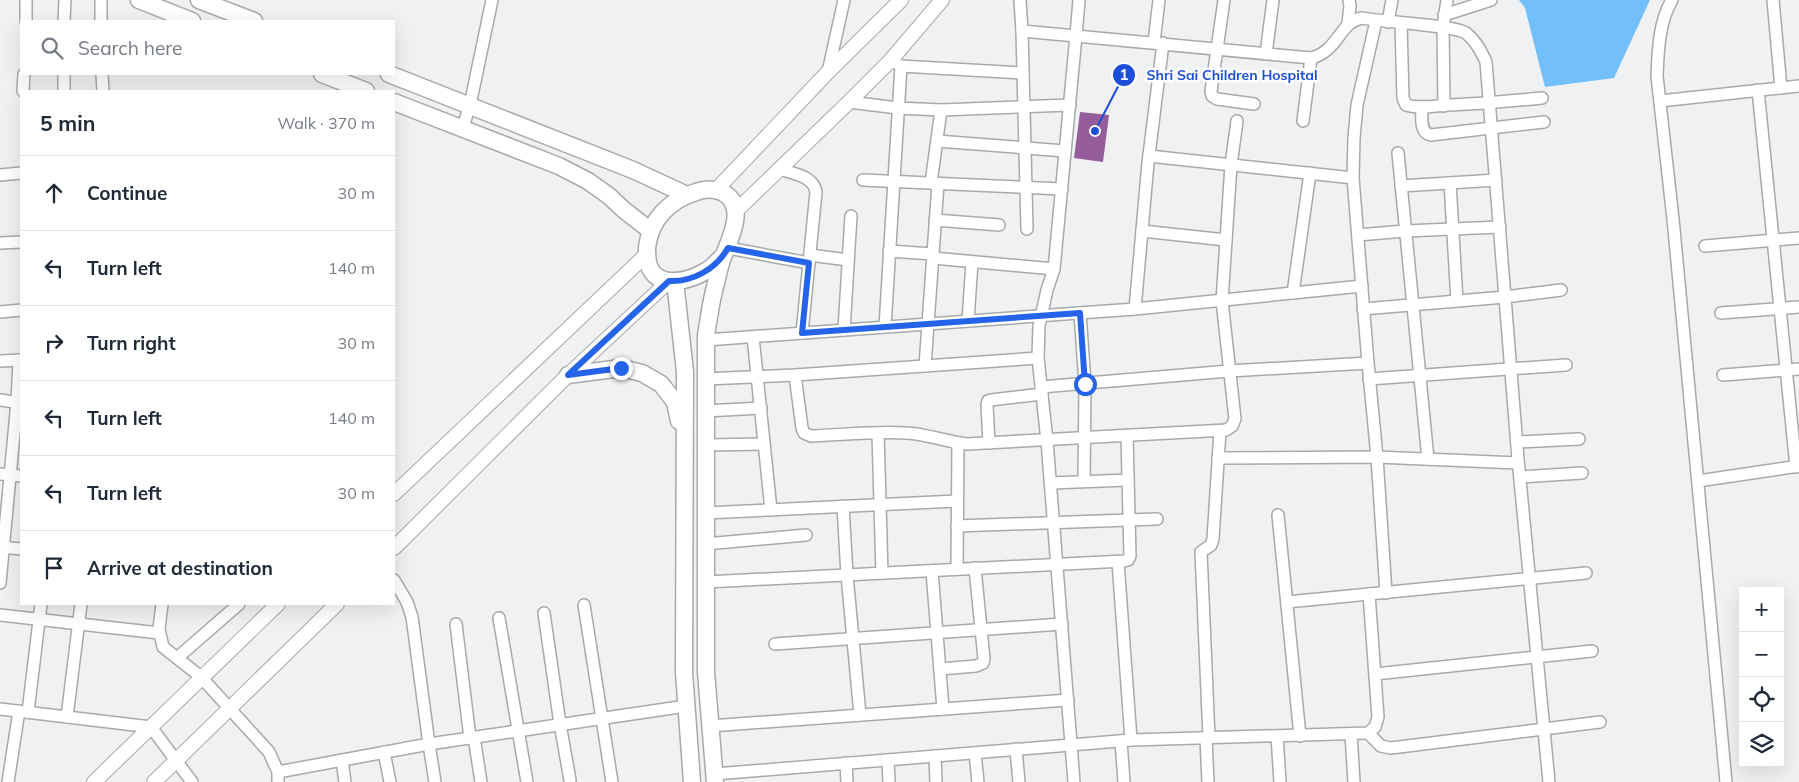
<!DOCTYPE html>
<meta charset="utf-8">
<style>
:root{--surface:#fff;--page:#f2f2f3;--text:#1f2937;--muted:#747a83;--line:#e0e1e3}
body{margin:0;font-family:Mulish,sans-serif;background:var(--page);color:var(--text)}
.controls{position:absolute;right:15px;bottom:15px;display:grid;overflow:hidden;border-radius:0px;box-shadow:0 5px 20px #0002}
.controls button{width:45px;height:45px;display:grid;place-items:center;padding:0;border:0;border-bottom:1px solid var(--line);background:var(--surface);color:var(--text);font:25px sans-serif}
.stop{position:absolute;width:15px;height:15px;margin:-11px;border:4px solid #2563eb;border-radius:50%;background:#fff}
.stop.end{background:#2563eb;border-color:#fff;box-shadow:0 1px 5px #0008}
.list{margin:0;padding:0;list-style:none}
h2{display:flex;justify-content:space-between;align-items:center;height:65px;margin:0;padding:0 20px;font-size:21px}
h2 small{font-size:16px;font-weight:400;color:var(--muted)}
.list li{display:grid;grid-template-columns:32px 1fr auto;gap:15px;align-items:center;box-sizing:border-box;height:75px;padding:0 20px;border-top:1px solid var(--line)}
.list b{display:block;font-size:19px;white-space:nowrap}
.list em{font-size:16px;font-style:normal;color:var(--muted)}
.icon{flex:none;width:28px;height:28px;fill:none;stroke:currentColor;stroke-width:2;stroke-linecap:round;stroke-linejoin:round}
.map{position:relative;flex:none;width:1799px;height:782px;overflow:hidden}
.search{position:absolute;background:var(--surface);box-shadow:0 5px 20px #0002;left:20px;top:20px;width:375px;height:55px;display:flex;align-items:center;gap:12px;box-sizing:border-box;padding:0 18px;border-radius:0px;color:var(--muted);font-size:19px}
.panel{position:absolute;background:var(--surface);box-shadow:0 5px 20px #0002;left:20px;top:90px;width:375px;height:515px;border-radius:0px}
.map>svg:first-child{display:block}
.forest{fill:#73bffb}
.building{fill:#955d9c}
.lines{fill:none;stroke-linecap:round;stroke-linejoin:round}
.minor-casing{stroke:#a8a9aa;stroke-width:14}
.tertiary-casing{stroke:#a8a9aa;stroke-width:16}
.secondary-casing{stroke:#a8a9aa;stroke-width:19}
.minor{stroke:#fff;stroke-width:11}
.tertiary{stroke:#fff;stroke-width:14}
.secondary{stroke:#fff;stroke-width:16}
.route{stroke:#2563eb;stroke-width:6}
.leader{fill:none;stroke:#1d4ed8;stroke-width:2}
.callout-dot{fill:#1d4ed8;stroke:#fdfeff;stroke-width:2}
.mark-label{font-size:15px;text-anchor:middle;font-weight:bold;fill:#fff}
.callout-label{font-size:14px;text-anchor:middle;font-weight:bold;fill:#1d4ed8;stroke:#fdfeff;stroke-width:5;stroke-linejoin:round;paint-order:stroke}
</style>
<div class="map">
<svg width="1799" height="782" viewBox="0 0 1799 782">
<rect width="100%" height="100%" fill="#eff1f2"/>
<!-- forest -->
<polygon class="forest" points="1519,0 1650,0 1614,78 1545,87 1525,8"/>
<!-- building -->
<polygon class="building" points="1080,112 1109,115 1103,162 1074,158"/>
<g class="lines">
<!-- minor casing -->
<g class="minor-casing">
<g id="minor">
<polyline points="101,0 101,21"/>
<polyline points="1020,0 1022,31 1076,36 1054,269 1047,290 1039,326 1038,358 1047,441 1074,782"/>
<path d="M 1079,0 L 1076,36 L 1311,58 C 1339,51 1339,22 1362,18 C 1382,22 1455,25 1466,33 C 1476,41 1481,51 1486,62 L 1518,459 L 1549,782"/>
<polyline points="1224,0 1211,91 1212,96 1217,99 1254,104"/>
<path d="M 1672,0 C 1659,21 1658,51 1657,76 L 1673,219 L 1726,782"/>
<polyline points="1773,0 1781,88"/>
<polyline points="1444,15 1491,0"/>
<polyline points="26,21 26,0"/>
<polyline points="64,21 65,0"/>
<polyline points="1376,21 1357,105 1354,138 1353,178 1368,363 1377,457 1386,593"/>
<polyline points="1388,22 1392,0"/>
<polyline points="1348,23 1350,6 1349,0"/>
<path d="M 1401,23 L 1403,98 L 1406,105 C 1419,109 1434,106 1448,105 C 1480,104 1511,101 1542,98"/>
<polyline points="1022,31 1027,229"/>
<polyline points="1154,42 1159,0"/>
<polyline points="1266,54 1273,0"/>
<polyline points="896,63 901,66 1023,73"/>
<polyline points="828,72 844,0"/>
<polyline points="102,74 103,91"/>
<polyline points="1758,90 1796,467"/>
<polyline points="23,91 24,74"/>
<polyline points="64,91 64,74"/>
<polyline points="1660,101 1799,86"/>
<polyline points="849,102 898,108 941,110 1070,105"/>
<polyline points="1444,106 1443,27 1447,0"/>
<path d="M 1422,107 C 1422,116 1419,133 1431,135 L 1544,122"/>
<polyline points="1303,121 1311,58"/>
<polyline points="462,130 470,105 492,0"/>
<polyline points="937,141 1065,151"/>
<polyline points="1398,153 1428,459"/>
<polyline points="1149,156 1353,178"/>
<path d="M 780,169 C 794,174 814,176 816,192 L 802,333"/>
<polyline points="0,175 21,173"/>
<polyline points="863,180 1062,189"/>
<polyline points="931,183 941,110"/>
<polyline points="1450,183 1457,301"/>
<polyline points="1401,186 1496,180"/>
<polyline points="935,220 999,225"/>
<polyline points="1142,231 1226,240"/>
<polyline points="1358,235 1405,231 1500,227"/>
<polyline points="0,243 21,242"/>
<polyline points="1705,246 1799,238"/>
<polyline points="728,248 809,263"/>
<polyline points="889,251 933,254"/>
<polyline points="810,255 848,260"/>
<polyline points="933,258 1054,269"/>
<polyline points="1293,293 1310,173"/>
<polyline points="1135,309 1148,163 1163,43"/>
<polyline points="1363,309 1505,297 1561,290"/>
<polyline points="0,312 21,310"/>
<polyline points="1080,313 1085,384 1084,481"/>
<polyline points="1721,313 1799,307"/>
<polyline points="968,321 972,262"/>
<polyline points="885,327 901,66"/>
<polyline points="844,330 851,216"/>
<polyline points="753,337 771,510"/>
<polyline points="706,340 1135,309 1362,286"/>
<polyline points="0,361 21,360"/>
<polyline points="925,366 938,184"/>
<path d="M 795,375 L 802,428 L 804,433 L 811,436 C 842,435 875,431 906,433 C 928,434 947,442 967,444 L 1226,430 L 1232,426 L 1235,419 L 1222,301 L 1231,165 L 1237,121"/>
<polyline points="1723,375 1799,369"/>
<polyline points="705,379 795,375 1038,358"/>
<polyline points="1369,379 1566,365"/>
<polyline points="1041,387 1229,371 1368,363"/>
<polyline points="0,400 21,403"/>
<polyline points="705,411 761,408"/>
<polyline points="878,433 882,573"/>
<polyline points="1517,442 1579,439"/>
<polyline points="989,443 987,405 988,401 991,400 1042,394"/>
<polyline points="705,445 764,444"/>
<polyline points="1218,458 1377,457 1518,463"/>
<polyline points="0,474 21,476"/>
<polyline points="1520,477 1582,473"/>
<polyline points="1698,481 1799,466"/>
<polyline points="1051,483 1128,480"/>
<polyline points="843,506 847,575 860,715"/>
<polyline points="705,513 957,501"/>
<polyline points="1278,515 1300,736"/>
<polyline points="957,526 1157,519"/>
<polyline points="705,544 806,535"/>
<polyline points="0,547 21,549"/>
<polyline points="1118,562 1131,740"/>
<polyline points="957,569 958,443"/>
<polyline points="932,571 943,709"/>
<polyline points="394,580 407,602 412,617 429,744 435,782"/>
<polyline points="706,582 1124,561 1128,560 1130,556 1127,436"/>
<polyline points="0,583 17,402 19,360"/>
<polyline points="1287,602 1586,573"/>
<polyline points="162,604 159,629 163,647 201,677 269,752 278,772 278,782"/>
<polyline points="584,605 612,782"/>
<polyline points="544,613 560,724 570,780"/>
<polyline points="0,615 159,633"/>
<polyline points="499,618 527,782"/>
<polyline points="456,624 470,738"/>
<polyline points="775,644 1062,624"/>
<polyline points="177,658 239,604"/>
<polyline points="940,669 976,666 983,663 984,659 975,568"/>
<polyline points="1375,674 1592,651"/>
<polyline points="0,709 151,727 192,782"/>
<polyline points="28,712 41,604"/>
<polyline points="67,717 81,604"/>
<polyline points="710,726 1068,700"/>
<polyline points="1368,733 1381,746 1391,748 1600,722"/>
<polyline points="1351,734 1354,782"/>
<polyline points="1277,736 1280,782"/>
<polyline points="474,737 481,782"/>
<polyline points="1206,738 1208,782"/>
<polyline points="1209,738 1201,552 1211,545 1213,539 1220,431"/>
<polyline points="1121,741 1124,782"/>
<polyline points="1016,749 1019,782"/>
<polyline points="384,752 390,782"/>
<polyline points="975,753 978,782"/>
<polyline points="935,756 936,782"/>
<polyline points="342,760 345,782"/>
<polyline points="888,760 889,782"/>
<polyline points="846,763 847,782"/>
<polyline points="278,772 429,744 686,706"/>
<polyline points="715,774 1131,740 1368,733 1375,727 1378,717 1369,594"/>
<polyline points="8,782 19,711"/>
</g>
</g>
<!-- tertiary casing -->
<g class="tertiary-casing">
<g id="tertiary">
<polyline points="716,190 828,72 901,0"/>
<polyline points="735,212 849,102 890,61 942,0"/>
<polyline points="394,494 647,254"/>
<polyline points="394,548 568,375 669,281"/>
<polyline points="94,782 278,604"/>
<polyline points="154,782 337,604"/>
</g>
</g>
<!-- secondary casing -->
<g class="secondary-casing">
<g id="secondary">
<polyline points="139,0 192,21"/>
<polyline points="199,0 254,21"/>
<polyline points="322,74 366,91"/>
<polyline points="389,74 633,170 687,195"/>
<polyline points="394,102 559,166 588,181 609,196 624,210 651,231"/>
<polyline points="675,281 685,372 684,672 692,782"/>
<polyline points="568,375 621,368 642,373 661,384 675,402 679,421"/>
<path d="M 715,782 L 706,672 L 706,335 C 709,318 711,300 716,283 C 718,274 720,265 723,257 C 730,239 748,205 722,192 C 714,189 704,189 696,192 C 670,200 650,219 647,248 C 647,255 647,264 651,270 C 662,289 691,280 706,271 C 712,268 718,261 723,256"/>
</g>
</g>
<!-- minor -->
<use href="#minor" class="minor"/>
<!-- tertiary -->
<use href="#tertiary" class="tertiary"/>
<!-- secondary -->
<use href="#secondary" class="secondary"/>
</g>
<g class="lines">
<!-- route -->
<path class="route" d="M 621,368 L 568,375 L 669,281 C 693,282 716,269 728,248 L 809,263 L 802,333 L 1080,313 L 1085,384"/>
</g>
<!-- callouts -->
<path class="leader" d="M1095 131L1124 75"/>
<g class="callout-dot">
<circle cx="1095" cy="131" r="5"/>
<circle cx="1124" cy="75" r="12"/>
</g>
<g class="mark-label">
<text x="1124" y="80">1</text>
</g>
<g class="callout-label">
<text x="1232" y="80">Shri Sai Children Hospital</text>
</g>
</svg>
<div class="controls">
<button>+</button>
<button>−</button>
<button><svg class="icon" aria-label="locate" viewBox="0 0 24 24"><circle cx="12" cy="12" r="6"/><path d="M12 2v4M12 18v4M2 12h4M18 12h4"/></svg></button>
<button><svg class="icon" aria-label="layers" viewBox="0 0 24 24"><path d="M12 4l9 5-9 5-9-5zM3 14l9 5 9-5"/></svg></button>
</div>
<div class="stop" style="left:1085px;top:384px"></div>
<div class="stop end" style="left:621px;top:368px"></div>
<div class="search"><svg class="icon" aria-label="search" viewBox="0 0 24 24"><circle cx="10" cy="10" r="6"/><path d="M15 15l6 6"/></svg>Search here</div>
<section class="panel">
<h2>5 min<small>Walk · 370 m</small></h2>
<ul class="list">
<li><svg class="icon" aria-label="ahead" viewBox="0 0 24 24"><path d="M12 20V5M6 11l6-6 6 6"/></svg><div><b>Continue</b></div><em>30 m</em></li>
<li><svg class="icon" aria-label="left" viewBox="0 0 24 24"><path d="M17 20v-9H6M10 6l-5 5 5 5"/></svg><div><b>Turn left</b></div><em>140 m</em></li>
<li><svg class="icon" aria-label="right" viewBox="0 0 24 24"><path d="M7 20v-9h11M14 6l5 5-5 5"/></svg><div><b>Turn right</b></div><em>30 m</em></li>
<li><svg class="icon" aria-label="left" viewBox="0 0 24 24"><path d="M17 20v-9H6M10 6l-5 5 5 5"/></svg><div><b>Turn left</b></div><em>140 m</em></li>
<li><svg class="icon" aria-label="left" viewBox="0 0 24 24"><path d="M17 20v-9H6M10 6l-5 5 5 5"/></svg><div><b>Turn left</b></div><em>30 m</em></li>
<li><svg class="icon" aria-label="arrive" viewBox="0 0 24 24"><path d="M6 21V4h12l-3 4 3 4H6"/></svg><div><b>Arrive at destination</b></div></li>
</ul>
</section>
</div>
